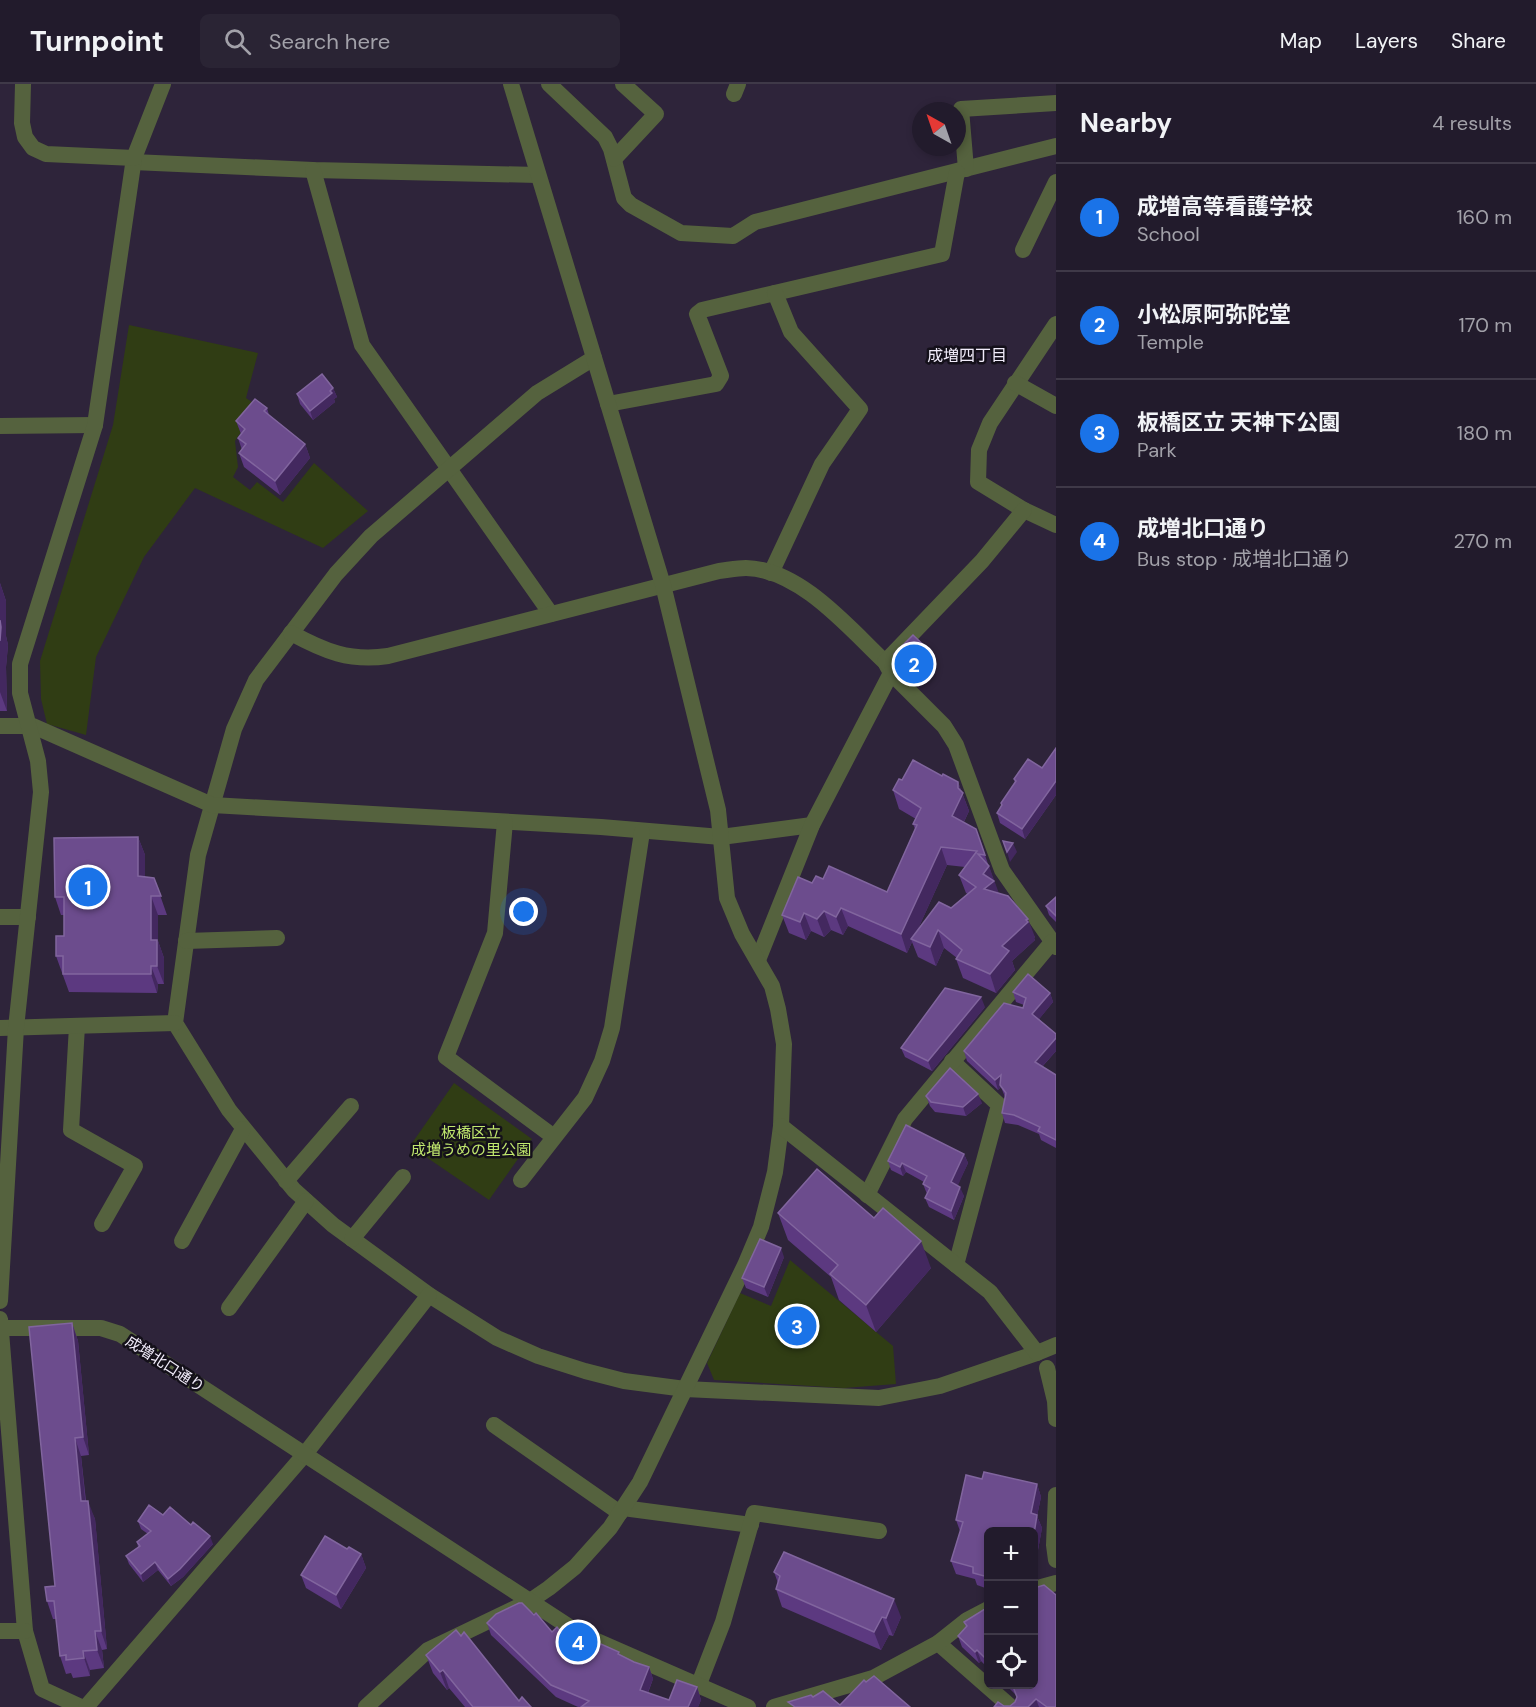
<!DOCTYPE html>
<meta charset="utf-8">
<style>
:root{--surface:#221b2c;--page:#2a2434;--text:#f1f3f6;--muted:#a2a1a9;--line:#3f3948;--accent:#1a73e8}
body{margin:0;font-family:"DM Sans","Noto Sans JP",sans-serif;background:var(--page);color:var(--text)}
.controls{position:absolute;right:18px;bottom:18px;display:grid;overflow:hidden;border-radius:9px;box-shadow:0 3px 9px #0003}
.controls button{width:54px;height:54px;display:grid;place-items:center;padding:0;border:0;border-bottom:2px solid var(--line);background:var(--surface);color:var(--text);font:30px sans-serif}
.compass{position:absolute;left:912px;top:18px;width:54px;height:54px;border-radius:50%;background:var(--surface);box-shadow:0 3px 9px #0003;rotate:320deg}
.you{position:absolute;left:524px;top:828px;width:21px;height:21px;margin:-15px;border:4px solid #fff;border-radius:50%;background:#1a73e8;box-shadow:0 0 0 9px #1a73e833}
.badge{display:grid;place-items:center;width:39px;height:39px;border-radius:50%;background:var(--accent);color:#fff;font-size:20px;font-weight:700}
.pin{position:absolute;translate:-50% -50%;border:3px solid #fff;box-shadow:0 2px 6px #0006}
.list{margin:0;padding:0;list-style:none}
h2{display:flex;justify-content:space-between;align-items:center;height:78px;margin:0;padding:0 24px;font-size:26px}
h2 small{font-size:20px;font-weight:400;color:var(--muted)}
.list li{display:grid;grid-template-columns:39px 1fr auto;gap:18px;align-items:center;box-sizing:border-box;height:108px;padding:0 24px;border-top:2px solid var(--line)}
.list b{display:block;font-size:22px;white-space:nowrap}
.list p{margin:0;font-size:20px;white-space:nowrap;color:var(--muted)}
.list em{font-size:20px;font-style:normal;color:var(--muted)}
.icon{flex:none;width:33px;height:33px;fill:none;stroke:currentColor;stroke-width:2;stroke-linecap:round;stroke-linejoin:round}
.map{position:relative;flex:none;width:1056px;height:1623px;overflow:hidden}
header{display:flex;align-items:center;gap:36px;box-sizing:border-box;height:84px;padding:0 30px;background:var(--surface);border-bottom:2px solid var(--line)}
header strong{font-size:28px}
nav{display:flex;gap:33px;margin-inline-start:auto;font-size:21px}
.search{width:420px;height:54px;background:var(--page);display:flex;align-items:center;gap:15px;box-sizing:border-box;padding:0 21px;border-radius:9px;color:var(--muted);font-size:22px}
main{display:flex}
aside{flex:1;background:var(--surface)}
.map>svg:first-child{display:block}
.green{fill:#303d14}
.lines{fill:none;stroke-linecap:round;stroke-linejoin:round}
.minor{stroke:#55623e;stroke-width:16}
.tertiary{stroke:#55623e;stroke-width:16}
.wall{fill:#5c3980;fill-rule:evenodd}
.shaded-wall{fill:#43285f}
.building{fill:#6c4c8d;stroke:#81659e;stroke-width:1.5}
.labels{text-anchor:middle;stroke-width:5;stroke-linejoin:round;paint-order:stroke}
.park-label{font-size:15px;fill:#c1e86e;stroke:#14101a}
.street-label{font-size:15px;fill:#f1ecfa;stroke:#14101a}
.neighbourhood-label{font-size:16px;fill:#f1ecfa;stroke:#14101a}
</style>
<header>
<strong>Turnpoint</strong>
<div class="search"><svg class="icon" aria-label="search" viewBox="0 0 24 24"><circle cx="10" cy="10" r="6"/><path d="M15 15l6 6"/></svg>Search here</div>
<nav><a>Map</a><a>Layers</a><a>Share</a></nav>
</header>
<main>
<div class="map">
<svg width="1056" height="1623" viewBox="0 0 1056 1623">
<rect width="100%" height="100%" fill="#2e243a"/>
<!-- green -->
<g class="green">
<polygon points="129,241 258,269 246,314 258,322 235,357 238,383 233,393 250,406 257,398 283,418 314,379 368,427 323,464 195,404 144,473 96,573 86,651 47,640 41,615 40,577 113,341"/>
<polygon points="454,999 532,1055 489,1116 410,1062"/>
<polygon points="790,1176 893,1262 896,1300 844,1304 714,1296 707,1279 740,1209 771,1222"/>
</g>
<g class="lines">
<!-- minor -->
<g class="minor">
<polyline points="549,0 605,53 611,65 624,114 631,121 681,149 733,152 755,138 1056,62"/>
<polyline points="734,10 738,0"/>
<polyline points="614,75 656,30 623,0"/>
<polyline points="133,78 313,86 538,91"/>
<polyline points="966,85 961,25 1056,19"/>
<polyline points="313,86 362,261 551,530"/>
<polyline points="1023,166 1056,98"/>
<polyline points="1056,240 990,339 979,366 978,398 1024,426 1056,441"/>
<polyline points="594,274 537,309 371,452 336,490 256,596 234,645 198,771 175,939 229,1026 294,1106 333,1141 429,1211 497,1254 538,1272 585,1287 624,1297 685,1305 879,1314 940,1302 1037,1269 1056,1261"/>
<polyline points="1015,299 1056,322"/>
<polyline points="608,320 716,300 721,292 697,230 702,226 942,170 957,88"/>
<polyline points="0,342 95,341"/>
<polyline points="771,489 822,380 860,325 791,248 775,209"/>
<path d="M 291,549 C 324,567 350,578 388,572 L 719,487 C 728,486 737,484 746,484 C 800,485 849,544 885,578 L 891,589 L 944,642 L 956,661 L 1002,786 L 1056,863"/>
<polyline points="885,578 982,477 1024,426"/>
<polyline points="0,642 33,642 212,721 601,743 721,753 812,741"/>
<polyline points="505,738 495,849 446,973 554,1053"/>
<polyline points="0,833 28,833"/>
<polyline points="186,857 277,854"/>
<polyline points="758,876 812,741 891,589"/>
<polyline points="77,942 71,1046 135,1082 102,1140"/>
<polyline points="0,944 175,939"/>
<polyline points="952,977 999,1021 956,1181"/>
<polyline points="521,1096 585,1014 602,977 612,944 642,748"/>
<polyline points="286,1097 351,1022"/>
<polyline points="867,1111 905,1035 1052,858"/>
<polyline points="352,1155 403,1093"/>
<polyline points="182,1157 243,1045"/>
<polyline points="0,1217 16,944 41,708 38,677 20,609 20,580 95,341 134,74"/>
<polyline points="229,1224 306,1117"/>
<polyline points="0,1235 25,1547 42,1605 81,1623"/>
<polyline points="1047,1284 1055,1317 1056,1335"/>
<polyline points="494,1341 620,1429"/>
<polyline points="1056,1411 1054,1461 1056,1476"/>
<polyline points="623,1424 751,1441"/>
<polyline points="1034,1505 1056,1499"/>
<polyline points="0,1547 25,1547"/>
<polyline points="938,1559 1011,1623"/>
<polyline points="699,1600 723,1538 754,1429 879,1447"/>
<polyline points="86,1623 305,1370 429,1211"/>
<polyline points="366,1623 428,1566 530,1517 549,1504 575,1483 610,1444 640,1398 745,1181 761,1143 775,1088 781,1042 784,960 778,925 772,902 742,850 727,814 718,726 663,501 511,0"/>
<polyline points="774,1623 873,1594 938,1559 967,1536 988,1525"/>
</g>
<!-- tertiary -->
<g class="tertiary">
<polyline points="23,0 22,39 25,53 33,64 46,70 134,74 163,0"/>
<polyline points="781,1042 990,1208 1037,1269"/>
<polyline points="0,1244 101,1244 120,1250 568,1542 581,1550 748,1623"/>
</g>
</g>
<!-- wall -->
<g class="wall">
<polygon points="333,304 337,313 334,315 335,318 313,336 300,320 297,310"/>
<polygon points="267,324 269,331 305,360 310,374 280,411 244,383 239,369 242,366 238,354 241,350 236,337"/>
<polygon points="0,499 6,517 6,552 8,561 6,583 7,627 0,627"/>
<polygon points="894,570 936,580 917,600 898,580"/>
<polygon points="1056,664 1056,711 1025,755 1000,739 997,729 1001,722 1001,719 1015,699 1014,695 1042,684"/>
<path d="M 942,692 L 958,698 L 969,727 L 964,738 L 976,745 L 998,809 L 1035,853 L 1034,854 L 1035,856 L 1012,877 L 1015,886 L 996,909 L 963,894 L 956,875 L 957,874 L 944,864 L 936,882 L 918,873 L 912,858 L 907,869 L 848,842 L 843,851 L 831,846 L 824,853 L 811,847 L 806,856 L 789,849 L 782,831 L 812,799 L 823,795 L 887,808 L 915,745 L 913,740 L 916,735 L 899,725 L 893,706 L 902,696 ZM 947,781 L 965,783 L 959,791 L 966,809 L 968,810 L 951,824 L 917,847 Z"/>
<polygon points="138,753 145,771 145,793 154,794 167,831 158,831 158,857 164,874 164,900 158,900 157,909 69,908 56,872 64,852 64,831 61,831 55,813"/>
<polygon points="1056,813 1056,838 1049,831 1046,822"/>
<polygon points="1013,908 1050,909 1053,918 1039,935 1056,950 1056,967 1042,983 1056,991 1056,1064 1041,1056 1039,1050 1018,1041 1005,1039 1002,1029 1005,1013 1001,1003 998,1006 967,977 964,967 1023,924 1024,921 1016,918"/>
<polygon points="985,923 932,987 905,973 901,964"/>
<polygon points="926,1012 982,1019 966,1032 935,1028 930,1022"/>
<polygon points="964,1070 968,1079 957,1102 964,1112 954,1136 929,1123 925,1114 927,1110 923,1100 924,1098 906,1088 903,1092 891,1086 888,1077"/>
<polygon points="778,1129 874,1134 931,1184 876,1248 839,1216 831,1193 788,1156"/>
<polygon points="784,1173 768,1213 746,1204 742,1194"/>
<polygon points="72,1239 78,1257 89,1371 81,1372 86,1417 95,1435 107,1565 102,1566 104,1584 90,1586 90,1592 73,1594 71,1589 66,1590 60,1572 56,1535 53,1535 47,1517 55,1502"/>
<polygon points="982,1395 1037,1400 1041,1413 1037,1432 1042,1444 1038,1466 1034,1465 1034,1448 988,1448 988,1505 977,1501 975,1495 956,1490 951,1477 960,1447 956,1436"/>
<polygon points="163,1431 213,1460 183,1493 171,1502 158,1486 143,1498 129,1480 126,1472 138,1463 137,1458 148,1450 141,1445 138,1437"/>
<polygon points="347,1465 361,1470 366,1484 341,1525 306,1504 301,1491"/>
<polygon points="774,1488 901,1533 893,1552 889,1551 881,1566 782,1523 776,1505 778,1499"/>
<polygon points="988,1523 988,1584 981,1577 979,1579 962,1563 958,1552 966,1543 964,1538"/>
<polygon points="487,1539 552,1548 566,1554 583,1563 619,1568 620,1571 634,1578 649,1583 653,1595 648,1609 669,1616 697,1603 701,1616 698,1623 578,1623 556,1613 491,1551"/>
<polygon points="426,1571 519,1617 531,1623 465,1623 449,1604 447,1606 433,1589"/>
<polygon points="1005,1600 1034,1600 1056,1623 994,1623 1010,1622 1015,1618 1017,1613 1017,1612"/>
</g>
<!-- shaded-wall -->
<g class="shaded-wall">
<polygon points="333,304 337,313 334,315 335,318 313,336 310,327"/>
<polygon points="305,360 310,374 280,411 275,397"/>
<polygon points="0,499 6,517 6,552 8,561 6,583 7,627 0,608"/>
<polygon points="933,570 936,580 917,600 913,590"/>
<polygon points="1056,697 1056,711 1025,755 1022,745"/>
<polygon points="958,698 969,727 958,750 952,732 958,704"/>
<polygon points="138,753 145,771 145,810 138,792"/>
<polygon points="1013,759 1017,768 1010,778 1007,768"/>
<polygon points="941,763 947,781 913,856 911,855 912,858 907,869 901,850"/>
<polygon points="989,782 1001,815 984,805 983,790"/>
<polygon points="151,812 158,831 158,857 164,874 164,900 157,882 151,856"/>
<polygon points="841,824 848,842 843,851 836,833"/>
<polygon points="824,827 831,846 824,853 817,835"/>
<polygon points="804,829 811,847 806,856 800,838"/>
<polygon points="1028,835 1035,853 1034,854 1035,856 1012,877 1015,886 996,909 990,890 1002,862"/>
<polygon points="938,846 944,864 936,882 930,863"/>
<polygon points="151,882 158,900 157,909 151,890"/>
<polygon points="1050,909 1053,918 1036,939 1032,930"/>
<polygon points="981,913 985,923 932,987 928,977"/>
<polygon points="1056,954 1056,967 1038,987 1035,978"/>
<polygon points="1001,991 1000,1001 1001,1003 998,1006 995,996"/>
<polygon points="978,1010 982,1019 966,1032 963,1023"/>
<polygon points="964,1070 968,1079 955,1108 951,1098"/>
<polygon points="902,1079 906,1088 903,1092 900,1083"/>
<polygon points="960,1103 964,1112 954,1136 951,1127"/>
<polygon points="921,1157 931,1184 876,1248 866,1221"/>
<polygon points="781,1164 784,1173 768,1213 764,1203"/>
<polygon points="72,1239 78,1257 89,1371 83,1353"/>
<polygon points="75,1354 81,1372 87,1435 81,1417"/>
<polygon points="1037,1400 1041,1413 1037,1432 1042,1444 1038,1466 1034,1455 1031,1429"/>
<polygon points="88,1417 95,1435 107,1565 101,1547"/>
<polygon points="210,1452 213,1460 183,1493 171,1502 168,1495"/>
<polygon points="361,1470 366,1484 341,1525 336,1511"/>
<polygon points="155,1478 158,1486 143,1498 141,1490"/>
<polygon points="894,1515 901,1533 893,1552 886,1534"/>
<polygon points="882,1533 889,1551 881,1566 874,1548"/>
<polygon points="95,1547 102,1566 104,1584 97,1566"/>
<polygon points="977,1566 981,1577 979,1579 975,1568"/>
<polygon points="83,1567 90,1586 90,1592 84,1574"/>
<polygon points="649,1583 653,1595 644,1618 640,1606"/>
<polygon points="443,1586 449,1604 447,1606 440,1588"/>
<polygon points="697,1603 701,1616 698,1623 688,1623"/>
<polygon points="1036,1615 1039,1623 1028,1623"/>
</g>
<!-- building -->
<g class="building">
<polygon points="322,290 333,304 330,307 332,309 310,327 297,310"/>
<polygon points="255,315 267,324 264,327 305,360 275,397 239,369 246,360 238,354 245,345 236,337"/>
<polygon points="0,536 1,543 0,557"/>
<polygon points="913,551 933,570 913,590 894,570"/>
<polygon points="1056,664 1056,697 1022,745 997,729 1002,721 1001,719 1016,697 1014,695 1028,675 1042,684"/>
<polygon points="913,676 942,692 943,690 958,698 958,704 963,709 952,732 976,745 985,771 978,770 989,782 983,790 994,797 984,805 1008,812 1028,835 1026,836 1028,838 1002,862 1009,867 990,890 956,875 962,866 938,846 930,863 911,855 939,818 951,824 976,803 959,791 977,767 941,763 901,850 841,824 836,833 824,827 817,835 804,829 800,838 782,831 798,793 812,799 816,792 823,795 829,782 887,808 917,741 913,740 921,724 893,706 899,695 902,696"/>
<polygon points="138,753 138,792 154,794 161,812 151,812 151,856 157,856 157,882 151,882 151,890 63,890 63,872 56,872 56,852 64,852 64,813 55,813 54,754"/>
<polygon points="1003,757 1013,759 1007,768"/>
<polygon points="1056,813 1056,832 1046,822"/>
<polygon points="1028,890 1050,909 1032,930 1056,950 1056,954 1035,978 1056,991 1056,1056 1038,1047 1040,1043 1014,1031 1002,1029 1006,1009 1000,1001 1001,991 995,996 964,967 1004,919 1023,924 1026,914 1013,908"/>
<polygon points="945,904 981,913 928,977 901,964"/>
<polygon points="950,984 978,1010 963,1023 931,1018 926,1012"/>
<polygon points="906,1041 964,1070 951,1098 960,1103 951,1127 925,1114 930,1104 923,1100 927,1092 902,1079 900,1083 888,1077"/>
<polygon points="817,1085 874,1134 883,1124 921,1157 866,1221 830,1190 838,1181 778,1129"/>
<polygon points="760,1155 781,1164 764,1203 742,1194"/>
<polygon points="72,1239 83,1353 75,1354 81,1417 88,1417 101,1547 95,1547 97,1566 83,1567 84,1574 66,1576 66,1571 60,1572 54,1517 47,1517 45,1503 55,1502 29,1243"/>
<polygon points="984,1388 1037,1400 1031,1429 1037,1431 1034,1450 1034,1448 988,1448 988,1493 973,1489 973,1483 951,1477 963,1438 956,1436 966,1391 982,1395"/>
<polygon points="149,1421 163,1431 170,1423 191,1441 193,1438 210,1452 180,1485 168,1495 155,1478 141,1490 126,1472 140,1462 137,1458 151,1447 138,1437"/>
<polygon points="325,1452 347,1465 349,1463 361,1470 336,1511 301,1491"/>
<polygon points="784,1468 894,1515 886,1534 882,1533 874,1548 776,1505 780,1492 774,1488"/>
<polygon points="1044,1501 1056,1511 1056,1623 1047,1623 1036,1615 1028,1623 994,1623 998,1618 1004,1622 1010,1622 1015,1618 1017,1613 1012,1600 1034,1600 1034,1504"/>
<polygon points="519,1519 522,1519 534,1531 536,1529 552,1548 557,1543 566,1554 570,1550 583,1563 601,1560 619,1568 618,1570 634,1578 649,1583 640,1606 669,1616 677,1596 697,1603 688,1623 581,1623 589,1617 551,1601 487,1539 496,1530"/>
<polygon points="988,1523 988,1577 977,1566 975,1568 958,1552 967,1542 964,1538"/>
<polygon points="456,1546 461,1552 464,1548 519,1617 522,1613 531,1623 473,1623 443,1586 440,1588 426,1571"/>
<polygon points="874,1592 910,1623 795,1623 788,1618 811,1611 813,1613 823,1607 840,1621 864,1596 866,1598"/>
</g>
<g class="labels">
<!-- park labels -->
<g class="park-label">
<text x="471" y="1054">板橋区立<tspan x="471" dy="17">成増うめの里公園</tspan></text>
</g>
<!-- street labels -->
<g class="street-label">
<text transform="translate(165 1280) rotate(33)" y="5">成増北口通り</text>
</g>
<!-- neighbourhood labels -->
<g class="neighbourhood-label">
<text x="967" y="277">成増四丁目</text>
</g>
</g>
</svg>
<div class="controls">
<button>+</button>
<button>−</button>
<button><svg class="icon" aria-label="locate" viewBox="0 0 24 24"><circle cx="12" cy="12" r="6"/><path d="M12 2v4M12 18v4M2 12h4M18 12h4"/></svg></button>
</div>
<svg class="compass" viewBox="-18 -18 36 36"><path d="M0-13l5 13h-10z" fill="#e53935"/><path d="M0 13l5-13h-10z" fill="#a2a1a9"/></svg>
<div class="you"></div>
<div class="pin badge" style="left:88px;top:803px">1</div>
<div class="pin badge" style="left:914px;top:580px">2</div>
<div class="pin badge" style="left:797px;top:1242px">3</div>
<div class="pin badge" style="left:578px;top:1558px">4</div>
</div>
<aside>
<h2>Nearby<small>4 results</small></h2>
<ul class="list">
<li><span class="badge">1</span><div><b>成増高等看護学校</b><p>School</p></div><em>160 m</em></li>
<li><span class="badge">2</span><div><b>小松原阿弥陀堂</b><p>Temple</p></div><em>170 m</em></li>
<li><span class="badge">3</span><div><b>板橋区立 天神下公園</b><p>Park</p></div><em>180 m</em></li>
<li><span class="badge">4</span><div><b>成増北口通り</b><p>Bus stop · 成増北口通り</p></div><em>270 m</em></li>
</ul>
</aside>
</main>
